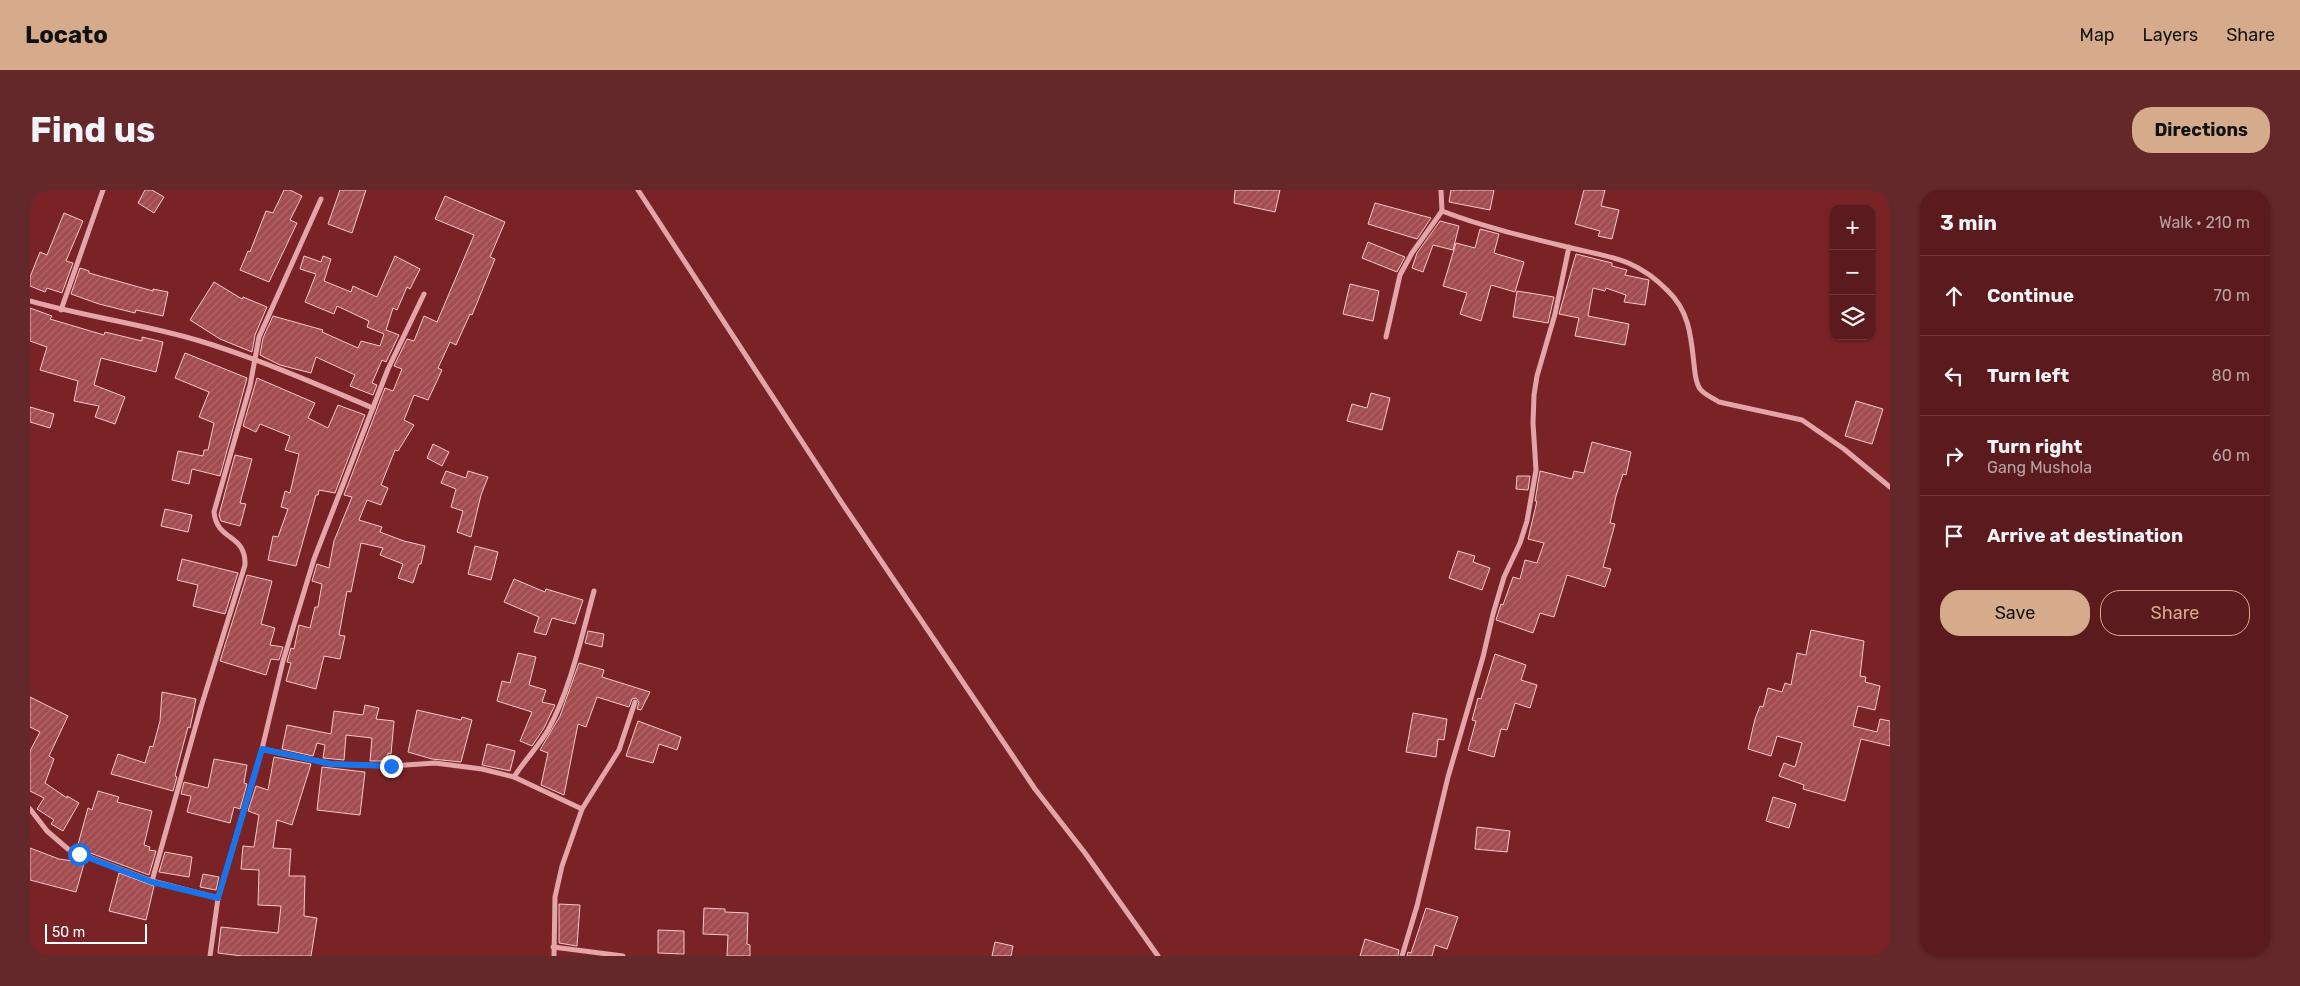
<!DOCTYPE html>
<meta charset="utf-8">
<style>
:root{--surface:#5b1a1d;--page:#64272a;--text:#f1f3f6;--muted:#b8a1a4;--line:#70383b;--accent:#d6ab8b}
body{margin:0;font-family:Rubik,sans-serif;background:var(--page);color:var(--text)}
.controls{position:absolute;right:15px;top:15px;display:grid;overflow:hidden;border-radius:10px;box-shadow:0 1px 4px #0004}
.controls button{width:45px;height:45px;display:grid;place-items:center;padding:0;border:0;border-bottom:1px solid var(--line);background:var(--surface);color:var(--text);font:25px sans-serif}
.scale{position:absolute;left:15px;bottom:12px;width:102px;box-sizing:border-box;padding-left:5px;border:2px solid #fff;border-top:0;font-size:14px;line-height:18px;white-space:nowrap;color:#fff;-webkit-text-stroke:4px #792327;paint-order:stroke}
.stop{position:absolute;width:15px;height:15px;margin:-11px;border:4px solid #1a73e8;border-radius:50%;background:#fff}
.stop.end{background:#1a73e8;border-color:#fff;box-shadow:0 1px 5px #0008}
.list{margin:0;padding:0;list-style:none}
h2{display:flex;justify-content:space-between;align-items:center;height:65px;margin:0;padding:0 20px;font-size:21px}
h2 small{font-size:16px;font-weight:400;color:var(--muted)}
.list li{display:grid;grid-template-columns:32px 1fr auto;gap:15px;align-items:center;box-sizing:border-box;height:80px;padding:0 20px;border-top:1px solid var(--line)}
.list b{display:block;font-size:19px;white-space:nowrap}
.list p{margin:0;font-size:16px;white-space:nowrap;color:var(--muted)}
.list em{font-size:16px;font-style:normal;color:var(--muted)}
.actions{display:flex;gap:10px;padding:15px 20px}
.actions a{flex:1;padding:11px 0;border:1px solid var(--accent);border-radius:20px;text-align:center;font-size:18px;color:var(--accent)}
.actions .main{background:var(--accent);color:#111}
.icon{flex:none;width:28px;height:28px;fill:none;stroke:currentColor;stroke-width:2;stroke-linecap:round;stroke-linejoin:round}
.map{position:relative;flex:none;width:1860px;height:766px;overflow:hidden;border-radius:20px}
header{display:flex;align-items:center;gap:30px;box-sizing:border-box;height:70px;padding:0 25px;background:var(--accent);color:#111}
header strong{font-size:24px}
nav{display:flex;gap:28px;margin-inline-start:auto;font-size:18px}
.intro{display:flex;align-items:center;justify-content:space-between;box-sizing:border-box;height:120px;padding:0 30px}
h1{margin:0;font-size:35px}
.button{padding:12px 22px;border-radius:20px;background:var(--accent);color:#111;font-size:18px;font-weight:700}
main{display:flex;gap:30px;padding:0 30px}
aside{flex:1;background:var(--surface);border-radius:20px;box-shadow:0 1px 4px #0004}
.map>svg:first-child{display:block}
.building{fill:url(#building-hatch);stroke:#f3c8ca}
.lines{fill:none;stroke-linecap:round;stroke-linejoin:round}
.minor{stroke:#e4a5a9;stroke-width:5}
.route{stroke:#1a73e8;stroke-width:6}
</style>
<header>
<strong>Locato</strong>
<nav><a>Map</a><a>Layers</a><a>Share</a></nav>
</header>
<div class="intro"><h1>Find us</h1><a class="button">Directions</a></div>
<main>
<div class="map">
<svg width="1860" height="766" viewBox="0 0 1860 766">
<defs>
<pattern id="building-hatch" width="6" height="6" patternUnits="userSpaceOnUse" patternTransform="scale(1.25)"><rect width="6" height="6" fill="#a24c50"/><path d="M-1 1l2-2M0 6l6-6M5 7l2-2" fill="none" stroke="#b0676a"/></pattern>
</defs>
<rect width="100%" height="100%" fill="#792327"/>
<!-- building -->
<g class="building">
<polygon points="115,0 122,0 134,7 124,23 108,13"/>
<polygon points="254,0 260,0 272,6 260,30 267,33 239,92 210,80 218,61 220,62 236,21 243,23"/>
<polygon points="310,0 336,0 322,43 298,34"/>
<polygon points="1205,0 1250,0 1245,22 1204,13"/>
<polygon points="1421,0 1464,0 1460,20 1419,12"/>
<polygon points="1554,0 1575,0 1571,16 1589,20 1582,49 1568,46 1570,41 1545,34"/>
<polygon points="415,6 475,32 460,67 465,69 442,125 440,124 426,155 420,152 408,178 412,180 398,210 384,205 374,230 384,235 368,261 365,260 351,295 358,298 351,315 337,310 329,330 352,337 350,342 374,351 395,356 391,374 389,374 383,393 368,388 373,374 350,365 353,358 331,353 321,402 317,401 309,445 315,446 310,469 294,466 286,499 256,491 261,473 257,472 261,458 264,459 269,435 280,438 285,417 288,417 292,394 282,391 287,374 299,378 304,351 322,307 314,305 355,198 363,201 372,179 364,176 377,149 384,151 394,126 407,132 444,45 405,29"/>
<polygon points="1345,13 1401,28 1387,49 1338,34"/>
<polygon points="34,23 53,31 36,71 43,73 32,103 17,98 15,102 0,96 0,87 10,62 17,65"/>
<polygon points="1410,31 1429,36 1423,60 1403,55 1393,82 1382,78 1387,63"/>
<polygon points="1450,39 1469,44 1464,63 1494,72 1485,102 1461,95 1451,131 1430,124 1437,103 1413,96 1426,53 1445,58"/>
<polygon points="1338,52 1375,67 1367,82 1332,68"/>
<polygon points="1546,64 1582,73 1582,76 1597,80 1595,85 1619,90 1615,115 1594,112 1596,105 1576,98 1575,101 1563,98 1558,126 1599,134 1595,155 1545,146 1549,128 1529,124"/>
<polygon points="274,66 291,72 293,66 301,69 294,91 321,102 323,96 347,107 365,66 390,79 380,99 377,97 367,120 363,118 356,140 369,145 356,172 352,170 342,193 347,195 343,205 320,196 325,185 286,167 281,183 250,175 230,165 233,148 243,126 293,140 292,142 328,158 331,151 350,156 354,144 337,137 339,131 307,116 304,124 275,112 286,84 270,79"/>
<polygon points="50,78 59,81 59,83 123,101 123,99 138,102 133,126 106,120 105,123 69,114 41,104"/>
<polygon points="184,92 212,109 213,107 237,117 225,145 222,162 190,149 160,130"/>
<polygon points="1320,94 1349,101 1343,131 1313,124"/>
<polygon points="1487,101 1524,107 1518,133 1483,127"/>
<polygon points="0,118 22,126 20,129 74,145 75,142 112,151 112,147 133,152 126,182 71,168 64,195 95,207 85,234 65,227 69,216 44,211 48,191 10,180 17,157 0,151"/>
<polygon points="155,163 217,188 190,286 162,279 159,294 142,290 148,261 173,266 174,260 178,260 184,233 169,227 179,202 145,188"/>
<polygon points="227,188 285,213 278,228 298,238 308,215 335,225 305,303 289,300 288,305 286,305 266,376 238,370 243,346 248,347 258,319 251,317 255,301 260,303 269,264 255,260 260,246 230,234 226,242 213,236"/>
<polygon points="1341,203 1360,208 1352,240 1317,231 1322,214 1337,218"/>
<polygon points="1826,211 1853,219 1842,254 1815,246"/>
<polygon points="0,217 24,224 20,238 0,232"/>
<polygon points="1562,252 1601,262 1596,285 1593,284 1586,306 1580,333 1585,334 1573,377 1581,379 1575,397 1537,385 1524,427 1510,423 1503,443 1466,430 1471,414 1473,415 1483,387 1490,389 1495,370 1507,373 1514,353 1498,349 1507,311 1505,311 1510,281 1542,289 1544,281 1554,283"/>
<polygon points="403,254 419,262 412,276 397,268"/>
<polygon points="205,265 222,269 210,313 216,314 210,336 191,331 189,325"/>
<polygon points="416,281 436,288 438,281 458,287 451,305 441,347 427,342 433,321 421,317 426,299 411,293"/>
<polygon points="1487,286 1500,286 1498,300 1486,299"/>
<polygon points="135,319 162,325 158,342 131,336"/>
<polygon points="445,356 468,362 461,390 438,384"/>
<polygon points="1428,361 1445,366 1443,372 1460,378 1452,400 1419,388"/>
<polygon points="152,369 208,383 195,424 163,416 168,395 147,390"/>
<polygon points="217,385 242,391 231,434 245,438 240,455 253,457 249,470 241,469 236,485 190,471"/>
<polygon points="484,389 515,402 516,399 553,410 545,434 522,428 516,445 504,442 509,427 474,412"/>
<polygon points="1781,440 1834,451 1830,486 1836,487 1835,492 1850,496 1845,520 1828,516 1823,536 1847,542 1850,529 1860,531 1860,556 1831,549 1815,611 1773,599 1774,595 1749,586 1754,573 1765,577 1772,553 1747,546 1741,566 1718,559 1725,529 1730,516 1733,517 1738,498 1752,502 1755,493 1761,495 1767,463 1776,465"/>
<polygon points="558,441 574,444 572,457 555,453"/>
<polygon points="488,463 506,467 499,495 516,500 512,512 525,515 514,538 502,556 490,551 502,522 467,511 472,491 480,493"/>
<polygon points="1465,464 1496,475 1491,490 1507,495 1500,518 1485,513 1477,540 1471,539 1464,567 1438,560 1446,531 1442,530 1448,508 1451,509"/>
<polygon points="549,473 574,480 572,487 620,502 611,520 607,519 609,512 606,508 602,509 599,517 567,507 556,537 548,534 534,605 511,595 518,563 510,560 530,526"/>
<polygon points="132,502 166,509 160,538 158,537 145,586 147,587 143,601 81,584 88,564 115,573 120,556 123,557 130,531"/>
<polygon points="0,507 38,526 19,566 24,569 15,593 37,608 37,606 49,613 33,641 21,634 24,630 7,619 14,608 0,601 0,561 10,542 0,537"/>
<polygon points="335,515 349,518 346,529 364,531 361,564 358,563 357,571 340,571 342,548 316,545 314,570 293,568 295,555 287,553 283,566 252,559 257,535 301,544 304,521 333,525"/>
<polygon points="387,520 431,530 432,527 442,530 431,572 402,569 378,562"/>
<polygon points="1383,523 1417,529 1414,550 1408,549 1406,567 1376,562"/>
<polygon points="608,531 651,547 647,560 629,554 623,573 596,566"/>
<polygon points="457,554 485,561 480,581 452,575"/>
<polygon points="244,567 281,574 262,635 247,630 243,658 261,659 259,686 275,686 274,726 287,728 281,766 212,766 188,763 191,737 248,743 251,716 228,715 229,680 211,679 213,656 224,657 229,625 218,621 226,596 238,600"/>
<polygon points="184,569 217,575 214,593 217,594 210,619 204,617 200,633 157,622 161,606 151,604 154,592 178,598"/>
<polygon points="292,577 335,582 330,625 287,620"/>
<polygon points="68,601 89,607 87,612 122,621 114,655 120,657 119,660 126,661 119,685 47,658 58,618 62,620"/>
<polygon points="1743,607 1766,614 1759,638 1736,631"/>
<polygon points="1447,637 1480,641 1477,662 1445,659"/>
<polygon points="0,658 29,669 43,671 45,666 55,670 46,702 0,690"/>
<polygon points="135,662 162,667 159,687 129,682"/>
<polygon points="89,683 124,696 116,730 79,721"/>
<polygon points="173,684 189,687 186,700 170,697"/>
<polygon points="529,714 550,715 547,756 529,753"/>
<polygon points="674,718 695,719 695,722 718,723 717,754 720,755 720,766 697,766 698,745 673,744"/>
<polygon points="1396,718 1428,727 1417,759 1405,755 1402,766 1377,766 1378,762 1381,763"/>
<polygon points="628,740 654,741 654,764 628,763"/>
<polygon points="1335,749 1369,760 1368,766 1330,766"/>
<polygon points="965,752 983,756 981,766 962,766"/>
</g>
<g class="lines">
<!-- minor -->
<g class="minor">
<polyline points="608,0 812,313 1005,599 1055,663 1128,766"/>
<path d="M 1411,0 L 1412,21 C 1451,36 1492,46 1533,56 C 1576,67 1604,66 1638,101 C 1659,121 1661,146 1664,174 C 1665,182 1665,192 1670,199 C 1675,205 1683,208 1689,212 L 1772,230 L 1814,259 L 1860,297"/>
<path d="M 0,111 C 56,127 114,134 170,151 C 229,169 286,194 343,218"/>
<polyline points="31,120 73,0"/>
<polyline points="1356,147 1370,85 1382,63 1412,21"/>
<polyline points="232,559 301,574 361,576 405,573 452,579 484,587 552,619"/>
<path d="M 484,587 C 494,571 508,557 518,540 C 540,501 552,445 564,401"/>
<polyline points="0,619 17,641 38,659 122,691 188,708"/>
<path d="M 122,691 L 171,517 L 215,375 C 216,343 187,352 184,322 L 220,196 L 229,147 L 291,9"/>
<polyline points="523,757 593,766"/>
<polyline points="180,766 188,708 232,559 253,471 284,369 358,179 394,104"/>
<polyline points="524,766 525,707 532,676 552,619 589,560 605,512"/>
<polyline points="1372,766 1387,716 1418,587 1453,467 1463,424 1474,387 1490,353 1497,331 1506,280 1503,233 1504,205 1507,186 1525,124 1539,57"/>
</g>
</g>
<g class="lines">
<!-- route -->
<polyline class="route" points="49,664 122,692 188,708 232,559 301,574 361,576"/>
</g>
</svg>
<div class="controls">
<button>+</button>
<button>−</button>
<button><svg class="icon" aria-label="layers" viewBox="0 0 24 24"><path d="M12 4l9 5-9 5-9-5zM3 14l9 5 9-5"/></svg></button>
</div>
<div class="scale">50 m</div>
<div class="stop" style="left:49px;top:664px"></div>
<div class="stop end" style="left:361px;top:576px"></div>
</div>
<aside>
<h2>3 min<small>Walk · 210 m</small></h2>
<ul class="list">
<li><svg class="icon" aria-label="ahead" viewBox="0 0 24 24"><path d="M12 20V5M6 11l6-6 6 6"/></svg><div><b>Continue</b></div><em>70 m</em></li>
<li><svg class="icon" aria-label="left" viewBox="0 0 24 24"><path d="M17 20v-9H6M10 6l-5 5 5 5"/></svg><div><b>Turn left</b></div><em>80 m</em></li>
<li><svg class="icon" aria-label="right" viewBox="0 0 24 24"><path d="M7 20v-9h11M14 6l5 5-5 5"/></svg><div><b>Turn right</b><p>Gang Mushola</p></div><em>60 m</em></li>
<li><svg class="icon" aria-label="arrive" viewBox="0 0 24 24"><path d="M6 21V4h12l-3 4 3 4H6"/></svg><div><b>Arrive at destination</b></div></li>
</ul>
<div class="actions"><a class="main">Save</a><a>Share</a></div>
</aside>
</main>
